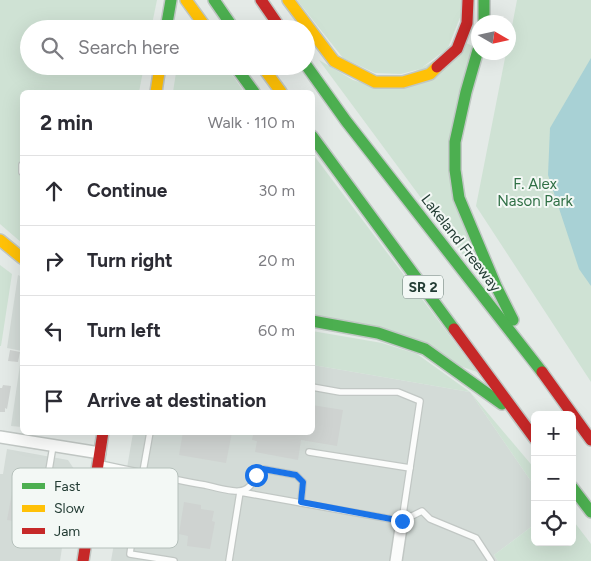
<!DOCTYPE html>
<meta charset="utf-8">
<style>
:root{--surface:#fff;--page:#f2f2f3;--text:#2b2b33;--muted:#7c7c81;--line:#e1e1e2}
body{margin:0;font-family:Figtree,sans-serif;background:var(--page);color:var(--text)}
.controls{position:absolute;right:15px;bottom:15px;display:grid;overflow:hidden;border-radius:8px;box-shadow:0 5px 20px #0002}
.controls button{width:45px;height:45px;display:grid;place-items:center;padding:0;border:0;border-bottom:1px solid var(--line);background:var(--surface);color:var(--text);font:25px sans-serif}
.compass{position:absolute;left:471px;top:15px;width:45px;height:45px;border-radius:50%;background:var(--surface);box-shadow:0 5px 20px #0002;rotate:99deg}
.stop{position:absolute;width:15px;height:15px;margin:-11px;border:4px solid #1a73e8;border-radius:50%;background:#fff}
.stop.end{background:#1a73e8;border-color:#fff;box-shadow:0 1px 5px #0008}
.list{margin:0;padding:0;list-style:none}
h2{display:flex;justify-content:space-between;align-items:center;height:65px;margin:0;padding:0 20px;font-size:21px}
h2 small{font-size:16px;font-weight:400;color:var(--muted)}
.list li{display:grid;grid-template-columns:32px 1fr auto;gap:15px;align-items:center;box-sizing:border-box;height:70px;padding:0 20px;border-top:1px solid var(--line)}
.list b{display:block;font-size:19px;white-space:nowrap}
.list em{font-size:16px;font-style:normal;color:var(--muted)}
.icon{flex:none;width:28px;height:28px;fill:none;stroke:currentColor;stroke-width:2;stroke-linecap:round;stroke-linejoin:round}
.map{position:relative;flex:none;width:591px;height:561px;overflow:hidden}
.search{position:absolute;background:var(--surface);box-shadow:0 5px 20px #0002;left:20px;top:20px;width:295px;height:55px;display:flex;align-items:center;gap:12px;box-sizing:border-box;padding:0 18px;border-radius:28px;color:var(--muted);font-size:19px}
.panel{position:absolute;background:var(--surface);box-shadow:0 5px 20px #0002;left:20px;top:90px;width:295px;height:345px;border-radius:8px}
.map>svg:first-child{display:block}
.built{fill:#d3dbd7}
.green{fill:#cfe2d4}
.water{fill:#a8d1d5}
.building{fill:#cfd3d1}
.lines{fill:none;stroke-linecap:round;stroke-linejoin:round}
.lane-casing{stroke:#c1c7c4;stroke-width:8}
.street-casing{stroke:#c1c7c4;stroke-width:14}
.fast-casing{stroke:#c0c7c4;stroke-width:14}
.slow-casing{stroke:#c0c7c4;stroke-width:14}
.jam-casing{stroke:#c0c7c4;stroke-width:14}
.lane{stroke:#fbfcfb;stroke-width:5.5}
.street{stroke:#fbfcfb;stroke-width:11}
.fast{stroke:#4caf50;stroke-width:11}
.slow{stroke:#ffc107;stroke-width:11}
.jam{stroke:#c62828;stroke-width:11}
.route{stroke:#1a73e8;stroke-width:6}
.labels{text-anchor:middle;stroke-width:4;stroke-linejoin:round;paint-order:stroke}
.shield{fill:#f3f8f5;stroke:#61746e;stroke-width:1}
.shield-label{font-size:14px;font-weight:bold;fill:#233c34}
.park-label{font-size:15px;fill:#307046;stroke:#f3f8f5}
.street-label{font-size:15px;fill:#233c34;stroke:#f3f8f5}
.key{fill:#f3f8f5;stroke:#b5c0bb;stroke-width:1}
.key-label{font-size:14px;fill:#233c34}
</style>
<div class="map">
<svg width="591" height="561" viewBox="0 0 591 561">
<rect width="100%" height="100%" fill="#e4eae7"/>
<!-- built -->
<g class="built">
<polygon points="18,275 22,277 22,427 11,426 22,351 7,348"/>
<polygon points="313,365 470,392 535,487 535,524 494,555 498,561 111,561 133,433 312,432"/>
<polygon points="7,449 68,460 74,469 60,561 0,561 0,474 3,474"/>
</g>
<!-- green -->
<g class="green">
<polygon points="0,0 157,0 151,29 29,29 29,66 144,66 139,92 22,92 22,243 0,224"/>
<polygon points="297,0 462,0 463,10 448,48 420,69 401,74 375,73 343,58"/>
<polygon points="517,0 591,0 591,382 476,206 506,53 508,52 509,42"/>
<polygon points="466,43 475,47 452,130 484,283 319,60 353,80 383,89"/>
<polygon points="177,66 226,66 244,92 173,92"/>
<polygon points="312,153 477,372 313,315"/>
<polygon points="0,265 12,274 1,346 0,346"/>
<polygon points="312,331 382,343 417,354 470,392 535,469 535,487 470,392 313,365"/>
<polygon points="572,519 591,544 591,561 498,561 494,555 535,524 535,542 572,542"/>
</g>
<!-- water -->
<polygon class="water" points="591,58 591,286 579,269 548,175 550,128"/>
<!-- building -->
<g class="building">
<polygon points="10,350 20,352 18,362 8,361"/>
<polygon points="3,385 11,386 7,409 5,408 5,412 0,412 0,388 2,388"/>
<polygon points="312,405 343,410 337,446 301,440 298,460 255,452 257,441 252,440 253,435 243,434 243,432 312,432"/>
<polygon points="183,432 232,432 226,463 179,455"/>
<polygon points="14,482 36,485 30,524 7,520"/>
<polygon points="184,502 201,505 201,509 214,511 212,521 215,522 210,549 187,546 188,536 179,534"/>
</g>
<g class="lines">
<!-- lane casing -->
<g class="lane-casing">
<g id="lane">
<polyline points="22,165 22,172"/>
<polyline points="312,387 340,392 398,392 420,401 402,521"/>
<polyline points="53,446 48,476 50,479 93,487"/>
<polyline points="309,452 410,468"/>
<path d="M 100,464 C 135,471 170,479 205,485 C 213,487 232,492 239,491 C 251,491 256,476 263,469 L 296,475 L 303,482 L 301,503"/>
<polyline points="69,483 64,519 66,521 87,525"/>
<polyline points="93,511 135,517 130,554 174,561"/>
<polyline points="135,517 150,432"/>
<polyline points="229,561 240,492 402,521 422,511 430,519 476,538 491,561"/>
</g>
</g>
<!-- street casing -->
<g class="street-casing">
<g id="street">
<polyline points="0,437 100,453"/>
<polyline points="396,561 402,521"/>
</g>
</g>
<!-- fast casing -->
<g class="fast-casing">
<g id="fast">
<polyline points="214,0 234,29"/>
<polyline points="484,0 484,22"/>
<polyline points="166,29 171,0"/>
<polyline points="478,50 466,92 455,142 455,170 459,198 496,286 513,320"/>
<polyline points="306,65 346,121 542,372"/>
<polyline points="235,66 254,92"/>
<polyline points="312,136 454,329"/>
<polyline points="312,321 378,333 425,349 502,404"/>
<polyline points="572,487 591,512"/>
</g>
</g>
<!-- slow casing -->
<g class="slow-casing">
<g id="slow">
<polyline points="186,0 207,29"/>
<polyline points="288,0 334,61 375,82 403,82 430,74 437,67"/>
<polyline points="262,66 281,92"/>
<polyline points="156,92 160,66"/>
<polyline points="0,240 22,258"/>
</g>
</g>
<!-- jam casing -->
<g class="jam-casing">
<g id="jam">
<polyline points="261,0 281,29"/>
<polyline points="437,67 457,49 467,23 468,0"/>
<polyline points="454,329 535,439"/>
<polyline points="542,372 591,440"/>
<polyline points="83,561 103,432"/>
</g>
</g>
<!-- lane -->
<use href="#lane" class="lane"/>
<!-- street -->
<use href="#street" class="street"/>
<!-- fast -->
<use href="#fast" class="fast"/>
<!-- slow -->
<use href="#slow" class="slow"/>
<!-- jam -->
<use href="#jam" class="jam"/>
</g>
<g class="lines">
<!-- route -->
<polyline class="route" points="256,475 263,469 296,475 303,482 301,502 402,521"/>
</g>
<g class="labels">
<!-- shield labels -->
<rect class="shield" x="403" y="275.5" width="40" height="23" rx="4"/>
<g class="shield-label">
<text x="423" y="292">SR 2</text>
</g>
<!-- park labels -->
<g class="park-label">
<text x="535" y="189">F. Alex<tspan x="535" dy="17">Nason Park</tspan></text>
</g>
<!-- street labels -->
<g class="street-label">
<text transform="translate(461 243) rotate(52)" y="5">Lakeland Freeway</text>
</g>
</g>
<!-- legend -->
<rect x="12" y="468" width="166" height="80" rx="8" class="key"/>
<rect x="22" y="483" width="23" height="6" fill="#4caf50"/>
<rect x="22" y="505" width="23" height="7" fill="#ffc107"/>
<rect x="22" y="528" width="23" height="6" fill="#c62828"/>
<g class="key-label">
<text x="54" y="491">Fast</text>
<text x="54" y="513">Slow</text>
<text x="54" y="536">Jam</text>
</g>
</svg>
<div class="controls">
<button>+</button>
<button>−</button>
<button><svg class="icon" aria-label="locate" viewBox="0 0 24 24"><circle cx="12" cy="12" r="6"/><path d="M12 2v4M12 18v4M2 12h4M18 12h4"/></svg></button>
</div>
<svg class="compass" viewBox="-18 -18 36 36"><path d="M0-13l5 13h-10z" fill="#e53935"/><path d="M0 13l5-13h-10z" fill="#7c7c81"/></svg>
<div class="stop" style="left:256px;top:475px"></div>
<div class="stop end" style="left:402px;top:521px"></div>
<div class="search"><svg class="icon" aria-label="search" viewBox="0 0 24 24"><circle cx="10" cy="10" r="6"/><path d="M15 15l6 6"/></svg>Search here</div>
<section class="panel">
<h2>2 min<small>Walk · 110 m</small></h2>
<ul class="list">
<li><svg class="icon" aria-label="ahead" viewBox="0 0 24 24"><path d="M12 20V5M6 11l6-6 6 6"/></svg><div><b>Continue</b></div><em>30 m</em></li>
<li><svg class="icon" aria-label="right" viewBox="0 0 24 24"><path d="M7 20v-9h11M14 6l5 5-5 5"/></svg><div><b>Turn right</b></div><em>20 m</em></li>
<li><svg class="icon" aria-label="left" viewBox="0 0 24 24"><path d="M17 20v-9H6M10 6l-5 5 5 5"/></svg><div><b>Turn left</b></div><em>60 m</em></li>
<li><svg class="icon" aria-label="arrive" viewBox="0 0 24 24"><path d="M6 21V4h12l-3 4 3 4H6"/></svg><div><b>Arrive at destination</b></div></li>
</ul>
</section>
</div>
